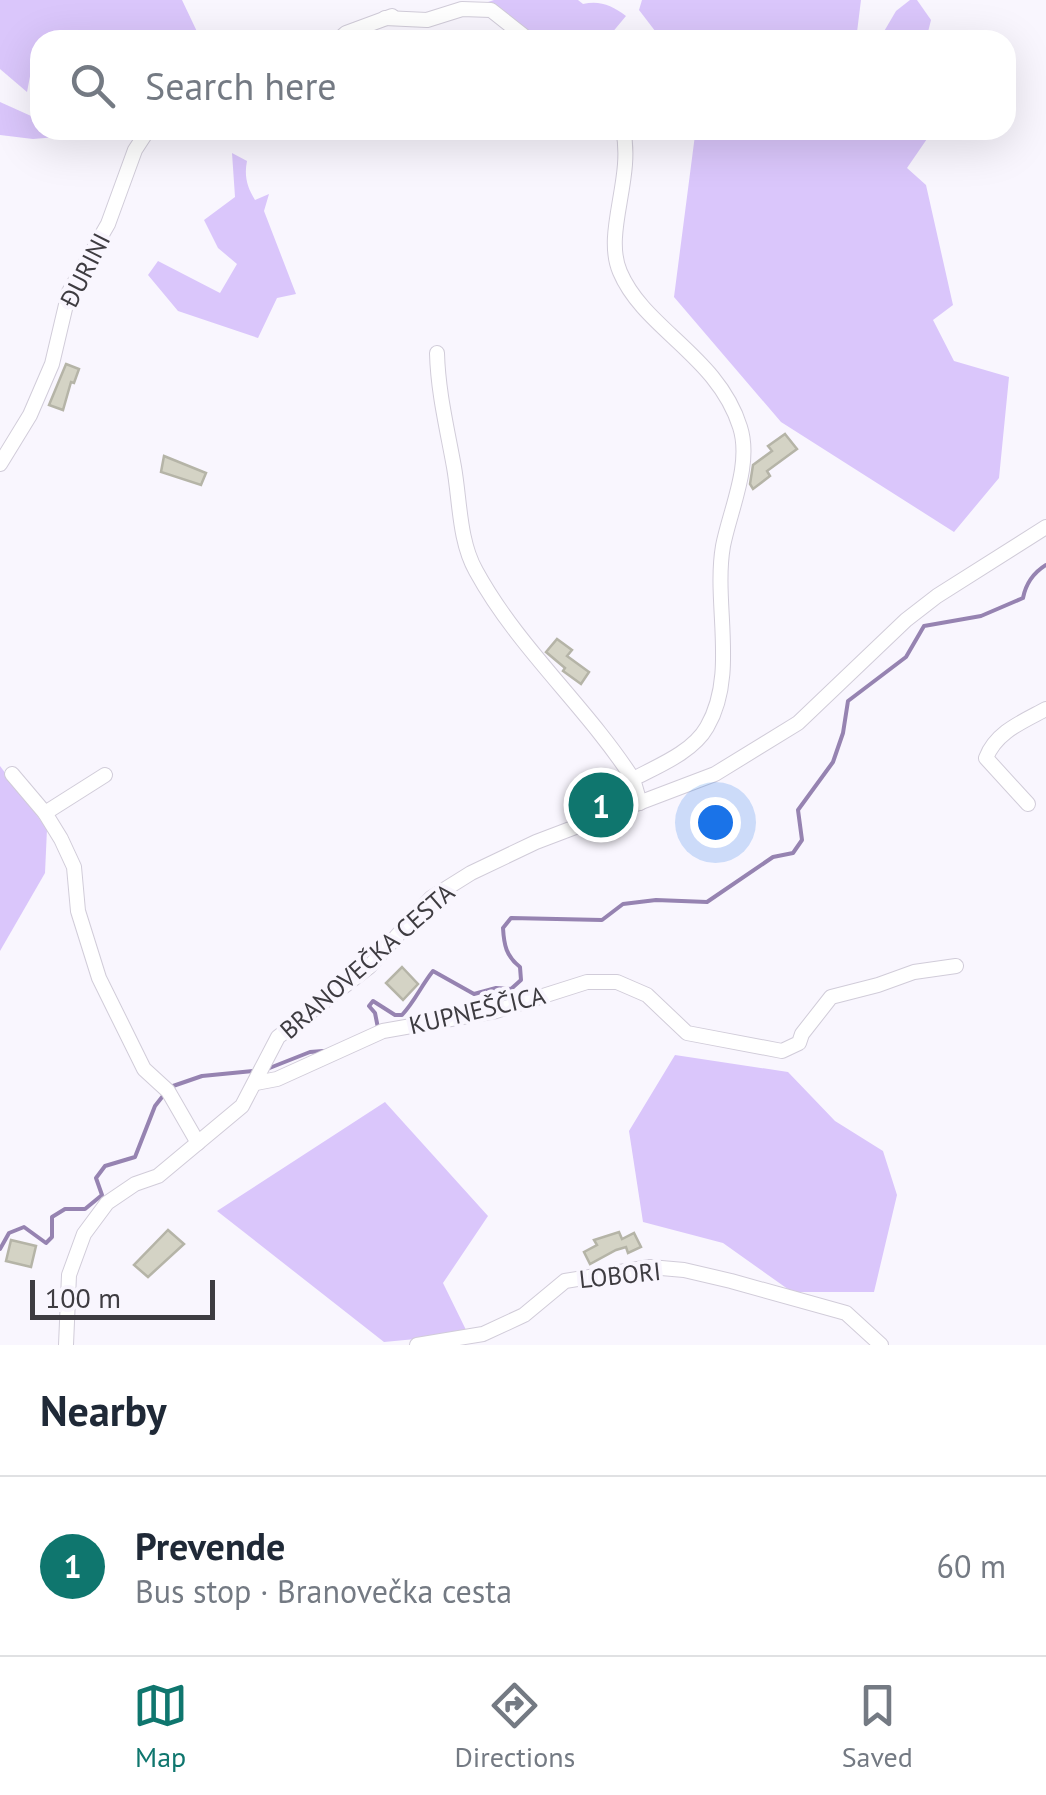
<!DOCTYPE html>
<meta charset="utf-8">
<style>
:root{--surface:#fff;--page:#f2f2f3;--text:#1f2937;--muted:#747a83;--line:#e0e1e3;--accent:#0f766e}
body{margin:0;font-family:"PT Sans",sans-serif;background:var(--page);color:var(--text)}
.scale{position:absolute;left:30px;bottom:25px;width:185px;box-sizing:border-box;padding-left:10px;border:5px solid #3e3c41;border-top:0;font-size:28px;line-height:35px;white-space:nowrap;color:#3e3c41;-webkit-text-stroke:8px #f9f6fe;paint-order:stroke}
.you{position:absolute;left:715px;top:822px;width:35px;height:35px;margin:-25px;border:8px solid #fff;border-radius:50%;background:#1a73e8;box-shadow:0 0 0 15px #1a73e833}
.badge{display:grid;place-items:center;width:65px;height:65px;border-radius:50%;background:var(--accent);color:#fff;font-size:32px;font-weight:700}
.pin{position:absolute;translate:-50% -50%;border:5px solid #fff;box-shadow:0 2px 10px #0006}
.list{margin:0;padding:0;list-style:none}
h2{display:flex;justify-content:space-between;align-items:center;height:130px;margin:0;padding:0 40px;font-size:42px}
h2 small{font-size:32px;font-weight:400;color:var(--muted)}
.list li{display:grid;grid-template-columns:65px 1fr auto;gap:30px;align-items:center;box-sizing:border-box;height:180px;padding:0 40px;border-top:2px solid var(--line)}
.list b{display:block;font-size:38px;white-space:nowrap}
.list p{margin:0;font-size:32px;white-space:nowrap;color:var(--muted)}
.list em{font-size:32px;font-style:normal;color:var(--muted)}
.icon{flex:none;width:55px;height:55px;fill:none;stroke:currentColor;stroke-width:2;stroke-linecap:round;stroke-linejoin:round}
.map{position:relative;flex:none;width:1046px;height:1345px;overflow:hidden}
.search{position:absolute;background:var(--surface);box-shadow:0 10px 40px #0002;left:30px;right:30px;top:30px;height:110px;display:flex;align-items:center;gap:25px;box-sizing:border-box;padding:0 35px;border-radius:30px;color:var(--muted);font-size:38px}
.sheet{height:310px;background:var(--surface)}
nav{display:flex;justify-content:space-around;align-items:center;box-sizing:border-box;height:140px;border-top:2px solid var(--line);background:var(--surface);font-size:28px;color:var(--muted)}
nav a{display:grid;justify-items:center;gap:5px}
nav .on{color:var(--accent)}
.map>svg:first-child{display:block}
.green{fill:#dac6fb}
.lines{fill:none;stroke-linecap:round;stroke-linejoin:round}
.stream{stroke:#9683b1;stroke-width:4}
.building{fill:#d4d3c5;stroke:#b5b4a7;stroke-width:2.5}
.minor-casing{stroke:#d1ccd9;stroke-width:16}
.minor{stroke:#fff;stroke-width:14}
.labels{text-anchor:middle;stroke-width:8;stroke-linejoin:round;paint-order:stroke}
.street-label{font-size:25px;fill:#3e3c41;stroke:#f9f6fe}
</style>
<div class="map">
<svg width="1046" height="1345" viewBox="0 0 1046 1345">
<rect width="100%" height="100%" fill="#f9f6fe"/>
<!-- green -->
<g class="green">
<polygon points="0,0 182,0 201,40 47,40 42,37 36,45 27,92 0,69"/>
<path d="M 494,0 L 578,0 L 583,4 C 599,0 612,5 626,16 L 606,40 L 539,40 L 488,2 Z"/>
<polygon points="642,0 861,0 856,40 662,40 639,10"/>
<polygon points="910,0 917,0 931,20 926,40 879,40 896,11"/>
<polygon points="0,102 40,120 40,130 59,130 57,137 33,139 0,135"/>
<polygon points="691,130 925,130 929,136 907,168 926,185 953,305 933,320 954,361 1009,377 999,478 954,532 781,422 674,297 695,135"/>
<path d="M 232,153 L 247,161 C 244,176 247,187 255,200 L 269,194 L 264,211 L 296,294 L 277,298 L 258,338 L 178,311 L 148,275 L 158,261 L 220,293 L 237,264 L 218,248 L 204,220 L 235,197 Z"/>
<polygon points="0,766 47,829 45,873 0,951"/>
<polygon points="675,1055 788,1072 835,1121 883,1151 897,1195 874,1292 792,1292 723,1243 643,1222 629,1131"/>
<polygon points="385,1102 488,1216 443,1283 468,1334 384,1342 217,1211"/>
</g>
<g class="lines">
<!-- stream -->
<g class="stream">
<path d="M 378,1028 L 375,1013 L 369,1006 L 373,1001 L 395,1015 L 402,1015 C 415,1001 421,986 433,971 L 474,994 L 496,988 L 511,989 L 521,980 L 520,967 C 506,956 504,945 503,928 L 511,918 L 602,920 L 623,904 L 656,900 L 707,902 L 773,857 L 793,853 L 802,840 L 798,810 L 833,762 L 843,733 L 848,701 L 906,657 L 924,626 L 981,616 L 1023,598 C 1026,583 1033,573 1046,565"/>
<polyline points="267,1069 310,1052 323,1051"/>
<polyline points="173,1086 202,1076 253,1071"/>
<polyline points="0,1249 9,1233 24,1227 46,1243 52,1237 52,1217 65,1209 85,1209 102,1195 96,1178 105,1166 135,1157 155,1106 166,1092"/>
</g>
</g>
<!-- building -->
<g class="building">
<polygon points="66,364 79,369 74,383 71,382 63,410 49,405"/>
<polygon points="785,434 797,449 767,471 770,476 753,489 750,484 753,465 772,451 768,446"/>
<polygon points="164,456 206,473 201,485 161,472"/>
<polygon points="557,639 572,650 567,656 589,672 581,684 563,671 565,668 546,652"/>
<polygon points="402,967 418,984 403,1000 386,983"/>
<polygon points="168,1230 184,1244 148,1277 134,1265"/>
<polygon points="619,1232 622,1239 634,1233 641,1247 628,1253 626,1247 616,1250 590,1264 584,1252 597,1245 594,1240"/>
<polygon points="11,1240 36,1246 31,1267 6,1261"/>
</g>
<g class="lines">
<!-- minor casing -->
<g class="minor-casing">
<g id="minor">
<polyline points="385,18 427,20 462,9 491,10 529,40"/>
<polyline points="338,40 346,33 392,16"/>
<path d="M 623,130 C 634,178 603,233 620,272 C 644,329 718,356 740,427 C 752,464 730,510 723,546 C 713,604 738,674 707,727 C 693,752 658,766 633,779 L 640,803"/>
<path d="M 437,353 C 438,392 447,428 454,467 C 460,501 459,541 476,571 C 518,648 586,706 633,779"/>
<polyline points="0,464 30,415 52,364 69,292 108,224 135,150 148,130"/>
<polyline points="12,774 45,813 61,839 74,867 78,911 99,978 144,1069 168,1091 198,1143"/>
<path d="M 1028,804 L 986,758 C 996,732 1022,722 1046,709"/>
<polyline points="45,813 105,775"/>
<polyline points="256,1083 277,1079 383,1031 496,1011 587,982 617,982 647,995 687,1033 782,1051 799,1043 802,1034 831,997 878,985 914,972 956,966"/>
<polyline points="66,1345 69,1275 84,1234 107,1203 135,1184 158,1176 242,1106 278,1037 369,967 431,898 471,873 536,842 715,774 798,723 906,620 937,596 1046,527"/>
<polyline points="417,1345 483,1334 524,1315 565,1281 650,1267 684,1270 731,1281 846,1313 881,1345"/>
</g>
</g>
<!-- minor -->
<use href="#minor" class="minor"/>
</g>
<g class="labels">
<!-- street labels -->
<g class="street-label">
<text transform="translate(85 270) rotate(-63)" y="9">ĐURINI</text>
<text transform="translate(367 961) rotate(-41)" y="9">BRANOVEČKA CESTA</text>
<text transform="translate(477 1010) rotate(-13)" y="9">KUPNEŠČICA</text>
<text transform="translate(620 1275) rotate(-6)" y="9">LOBORI</text>
</g>
</g>
</svg>
<div class="scale">100 m</div>
<div class="you"></div>
<div class="pin badge" style="left:601px;top:805px">1</div>
<div class="search"><svg class="icon" aria-label="search" viewBox="0 0 24 24"><circle cx="10" cy="10" r="6"/><path d="M15 15l6 6"/></svg>Search here</div>
</div>
<section class="sheet">
<h2>Nearby<small></small></h2>
<ul class="list">
<li><span class="badge">1</span><div><b>Prevende</b><p>Bus stop · Branovečka cesta</p></div><em>60 m</em></li>
</ul>
</section>
<nav>
<a class="on"><svg class="icon" aria-label="map" viewBox="0 0 24 24"><path d="M3 6l6-2 6 2 6-2v14l-6 2-6-2-6 2zM9 4v14M15 6v14"/></svg>Map</a>
<a><svg class="icon" aria-label="directions" viewBox="0 0 24 24"><path d="M12 3l9 9-9 9-9-9zM9 14v-3h6M13 9l2 2-2 2"/></svg>Directions</a>
<a><svg class="icon" aria-label="saved" viewBox="0 0 24 24"><path d="M7 4h10v16l-5-4-5 4z"/></svg>Saved</a>
</nav>
